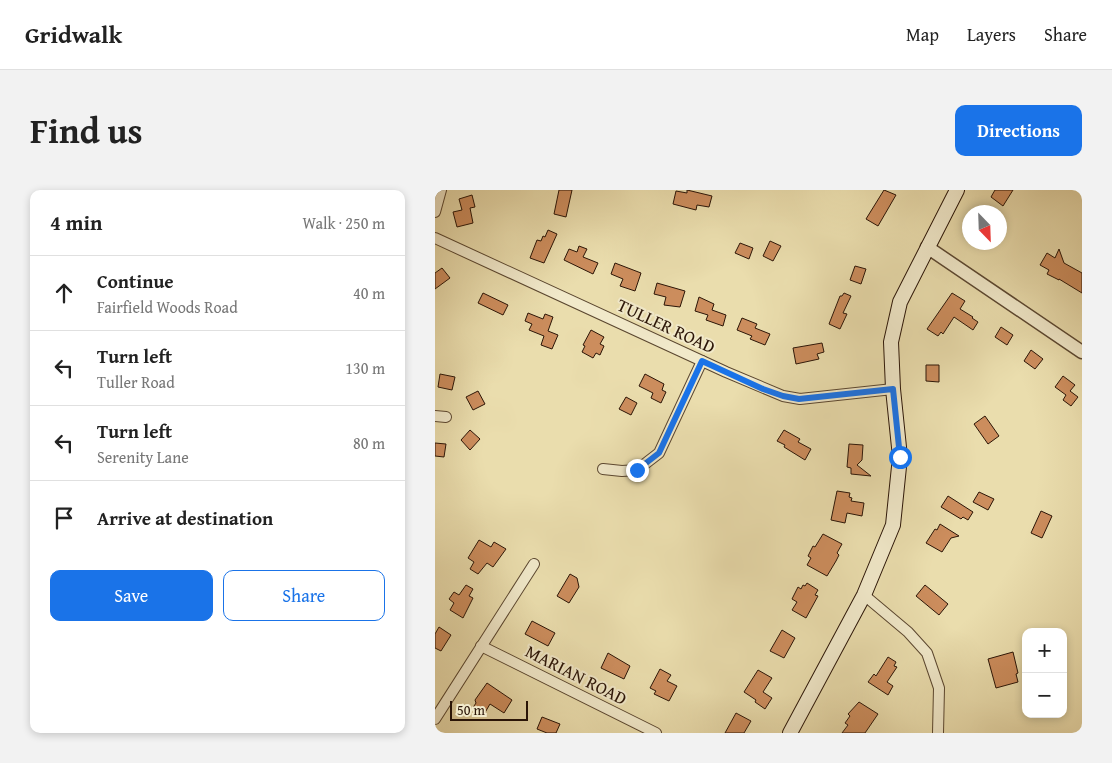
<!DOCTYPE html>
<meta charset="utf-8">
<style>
:root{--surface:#fff;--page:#f2f2f2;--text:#222;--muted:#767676;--line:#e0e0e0;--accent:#1a73e8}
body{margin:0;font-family:"Gentium Book Plus",serif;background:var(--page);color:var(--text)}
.controls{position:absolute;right:15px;bottom:15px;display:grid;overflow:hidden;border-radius:10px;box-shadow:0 2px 8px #0003}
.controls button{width:45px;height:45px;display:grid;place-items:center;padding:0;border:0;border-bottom:1px solid var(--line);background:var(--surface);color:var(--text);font:25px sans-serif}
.compass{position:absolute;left:527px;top:15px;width:45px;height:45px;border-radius:50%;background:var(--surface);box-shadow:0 2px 8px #0003;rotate:157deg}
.scale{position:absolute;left:15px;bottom:12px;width:78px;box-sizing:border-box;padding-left:5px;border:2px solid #2b1507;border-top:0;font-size:14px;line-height:18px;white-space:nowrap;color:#2b1507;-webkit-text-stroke:4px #f1e9ca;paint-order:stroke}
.stop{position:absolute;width:15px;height:15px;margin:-11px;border:4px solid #1a73e8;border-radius:50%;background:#fff}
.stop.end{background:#1a73e8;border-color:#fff;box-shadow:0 1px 5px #0008}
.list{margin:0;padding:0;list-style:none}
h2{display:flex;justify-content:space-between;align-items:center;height:65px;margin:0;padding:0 20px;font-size:21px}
h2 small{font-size:16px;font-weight:400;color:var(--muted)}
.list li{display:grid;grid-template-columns:32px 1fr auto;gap:15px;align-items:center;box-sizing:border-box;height:75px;padding:0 20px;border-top:1px solid var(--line)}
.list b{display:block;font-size:19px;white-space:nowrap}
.list p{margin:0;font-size:16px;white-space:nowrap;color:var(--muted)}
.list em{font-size:16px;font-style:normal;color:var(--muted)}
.actions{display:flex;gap:10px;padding:15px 20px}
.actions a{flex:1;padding:11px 0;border:1px solid var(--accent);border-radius:10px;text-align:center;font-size:18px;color:var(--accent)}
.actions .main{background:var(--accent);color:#fff}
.icon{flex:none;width:28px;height:28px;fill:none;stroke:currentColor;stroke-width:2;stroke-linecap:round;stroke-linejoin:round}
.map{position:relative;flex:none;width:647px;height:543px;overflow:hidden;border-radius:10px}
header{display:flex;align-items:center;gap:30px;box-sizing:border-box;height:70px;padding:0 25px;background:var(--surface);border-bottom:1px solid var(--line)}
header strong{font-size:24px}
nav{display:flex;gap:28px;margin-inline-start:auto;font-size:18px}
.intro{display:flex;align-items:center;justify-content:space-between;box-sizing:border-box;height:120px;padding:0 30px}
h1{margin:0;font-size:35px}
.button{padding:12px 22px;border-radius:10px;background:var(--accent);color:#fff;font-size:18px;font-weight:700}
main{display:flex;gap:30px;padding:0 30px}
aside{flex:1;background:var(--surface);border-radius:10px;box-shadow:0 2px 8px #0003}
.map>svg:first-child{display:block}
.building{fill:#cc8d5d;stroke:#2b1507}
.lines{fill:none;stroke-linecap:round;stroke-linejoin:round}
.minor-casing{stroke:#5b4730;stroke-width:12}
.tertiary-casing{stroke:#5b4730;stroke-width:15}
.secondary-casing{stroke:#2b1507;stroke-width:16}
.minor{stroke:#f1e9ca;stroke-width:10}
.tertiary{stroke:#f1e9ca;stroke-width:12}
.secondary{stroke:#f1e9ca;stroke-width:14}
.route{stroke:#1a73e8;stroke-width:6}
.labels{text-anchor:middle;stroke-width:4;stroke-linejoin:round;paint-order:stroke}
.street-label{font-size:18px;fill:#2b1507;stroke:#f1e9ca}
</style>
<header>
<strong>Gridwalk</strong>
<nav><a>Map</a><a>Layers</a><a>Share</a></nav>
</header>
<div class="intro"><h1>Find us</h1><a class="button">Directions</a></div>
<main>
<aside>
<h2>4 min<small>Walk · 250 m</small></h2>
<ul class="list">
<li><svg class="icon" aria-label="ahead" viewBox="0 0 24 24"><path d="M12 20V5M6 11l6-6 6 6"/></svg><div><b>Continue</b><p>Fairfield Woods Road</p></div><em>40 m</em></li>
<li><svg class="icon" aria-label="left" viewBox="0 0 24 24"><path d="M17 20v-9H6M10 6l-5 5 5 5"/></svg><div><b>Turn left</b><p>Tuller Road</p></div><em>130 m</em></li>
<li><svg class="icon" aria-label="left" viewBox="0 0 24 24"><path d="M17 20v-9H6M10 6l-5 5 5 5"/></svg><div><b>Turn left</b><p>Serenity Lane</p></div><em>80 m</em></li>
<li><svg class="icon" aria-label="arrive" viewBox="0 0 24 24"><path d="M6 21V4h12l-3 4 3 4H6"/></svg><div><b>Arrive at destination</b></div></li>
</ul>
<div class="actions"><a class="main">Save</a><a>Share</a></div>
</aside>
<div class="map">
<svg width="647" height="543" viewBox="0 0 647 543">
<rect width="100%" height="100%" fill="#eaddad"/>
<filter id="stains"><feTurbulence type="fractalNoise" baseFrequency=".004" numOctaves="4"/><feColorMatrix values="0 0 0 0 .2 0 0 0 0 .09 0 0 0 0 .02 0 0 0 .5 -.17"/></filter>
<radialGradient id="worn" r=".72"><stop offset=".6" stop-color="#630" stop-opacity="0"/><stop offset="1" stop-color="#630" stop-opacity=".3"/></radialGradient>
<!-- building -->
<g class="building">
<polygon points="124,0 137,0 131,27 119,24"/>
<polygon points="252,0 277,6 274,17 262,15 261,20 238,14 241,1 252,3"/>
<polygon points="449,0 461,5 443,36 431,29"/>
<polygon points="560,0 578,0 568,16 556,7"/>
<polygon points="37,5 40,17 35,18 38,33 22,37 18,22 27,20 24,9"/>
<polygon points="113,40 122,44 109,73 95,68 102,50 106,51 108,46 110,47"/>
<polygon points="335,51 346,56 338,71 328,66"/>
<polygon points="305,53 318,58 314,69 300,63"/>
<polygon points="144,56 152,59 148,67 163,73 158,84 129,70 134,59 142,62"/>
<polygon points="624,59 629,73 647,83 647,103 624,89 624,90 612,84 614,80 605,75 612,63 620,68"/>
<polygon points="180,73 206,83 200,101 185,96 188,89 176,84"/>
<polygon points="420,76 431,79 426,94 415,90"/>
<polygon points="7,78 15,88 0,99 0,83"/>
<polygon points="222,93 250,101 245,117 229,115 231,107 219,104"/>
<polygon points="48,103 73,115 68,125 43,113"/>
<polygon points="409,103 416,106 408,123 412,124 405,139 394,134 405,106 407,106"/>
<polygon points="517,103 530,111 525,119 538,127 537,128 543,132 538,140 519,127 508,144 506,142 503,146 492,139"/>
<polygon points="264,107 279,114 277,120 291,125 288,136 271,130 273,125 260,121"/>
<polygon points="93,123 108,129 110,124 118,127 113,141 123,145 117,159 106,155 109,146 94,140 97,134 90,131"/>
<polygon points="307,128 322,134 320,138 335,144 330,155 315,149 317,146 302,140"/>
<polygon points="566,137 578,145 572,155 560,147"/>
<polygon points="156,140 169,147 165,154 169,156 165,165 161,163 158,168 147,162 150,156 148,155"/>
<polygon points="387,153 389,162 382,164 384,169 361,174 358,158"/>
<polygon points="596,160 608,169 600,179 589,171"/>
<polygon points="491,175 504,175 504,192 491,191"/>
<polygon points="5,184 20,187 17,200 3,197"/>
<polygon points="210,184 229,194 227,200 231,202 226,213 216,208 218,203 204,196"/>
<polygon points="628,186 640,195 635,201 643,207 636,216 628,210 631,205 620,197"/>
<polygon points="43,201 50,214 38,220 31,207"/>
<polygon points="191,207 202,213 196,225 184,219"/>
<polygon points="550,226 564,246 553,254 539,234"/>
<polygon points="35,240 45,249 35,260 26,250"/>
<polygon points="349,240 365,249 363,252 376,259 370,270 349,257 350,255 342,251"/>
<polygon points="0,253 11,254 9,267 0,266"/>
<polygon points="414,254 428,255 427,270 422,275 436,286 416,284 416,278 412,277"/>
<polygon points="402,301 415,303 414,307 417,308 416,311 429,313 427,326 412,323 410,333 396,330"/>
<polygon points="544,302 559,309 553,320 538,312"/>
<polygon points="513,306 538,322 533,330 528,327 526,329 506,317"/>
<polygon points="606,321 617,326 607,348 596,343"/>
<polygon points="505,334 524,346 516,348 507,362 491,353 500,339 502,340"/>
<polygon points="388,344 407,354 402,363 404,365 401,371 392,386 372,375 376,368 373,366 378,356 380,357"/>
<polygon points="44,350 56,357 59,352 71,359 58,377 52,373 43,384 35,379 39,372 33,368"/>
<polygon points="135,384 142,388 144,397 134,413 122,406"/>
<polygon points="372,393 383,400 380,405 383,406 371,428 357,420 362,412 357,409 363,397 366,399 368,395 370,396"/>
<polygon points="31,395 38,399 34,406 38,408 28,428 15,420 19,413 14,409 19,402 24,405"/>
<polygon points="490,395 513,414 504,425 481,406"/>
<polygon points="97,431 120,443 113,456 90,444"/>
<polygon points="4,437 16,445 6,461 0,458 0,444"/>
<polygon points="347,440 360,448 349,468 335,461"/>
<polygon points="578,462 583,483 581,484 583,492 561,498 553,469"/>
<polygon points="173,463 195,476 189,489 166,478"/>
<polygon points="453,467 461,472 459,476 462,477 452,492 458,496 453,505 433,492 439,484 441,486"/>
<polygon points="225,479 236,485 232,491 242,496 234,511 219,504 221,501 215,498"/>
<polygon points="323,480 337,488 328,502 337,508 330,519 320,512 321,510 309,502"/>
<polygon points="52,493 77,510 69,523 55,514 48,526 37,519 41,513 40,510"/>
<polygon points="424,512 443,524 430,543 407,543 413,535 410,533 415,526 413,524"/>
<polygon points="301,523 316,531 309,543 290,543"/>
<polygon points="107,527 125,534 121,543 112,543 102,539"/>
</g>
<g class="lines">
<!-- minor casing -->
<g class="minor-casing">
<g id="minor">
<polyline points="0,22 6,0"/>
<polyline points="0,48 291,182 348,206 365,209 458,199"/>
<polyline points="0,226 11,227"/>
<polyline points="168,279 187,281 202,280 224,263 267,171"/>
<polyline points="429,405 473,442 492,463 504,498 503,543"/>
<polyline points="46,456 221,543"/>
<polyline points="0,529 99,374"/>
</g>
</g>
<!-- tertiary casing -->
<g class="tertiary-casing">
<polyline id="tertiary" points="492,57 647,162"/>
</g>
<!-- secondary casing -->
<g class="secondary-casing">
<polyline id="secondary" points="355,543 429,405 458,335 465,267 458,199 456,152 465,112 522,0"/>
</g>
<!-- minor -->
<use href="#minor" class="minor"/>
<!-- tertiary -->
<use href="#tertiary" class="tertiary"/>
<!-- secondary -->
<use href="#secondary" class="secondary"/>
</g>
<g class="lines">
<!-- route -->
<polyline class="route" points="202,280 224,263 267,171 328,199 348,206 364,209 458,199 465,267"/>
</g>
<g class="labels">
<!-- street labels -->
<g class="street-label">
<text transform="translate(231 136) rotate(25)" y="6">TULLER ROAD</text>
<text transform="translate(141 485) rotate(27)" y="6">MARIAN ROAD</text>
</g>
</g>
<rect width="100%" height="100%" filter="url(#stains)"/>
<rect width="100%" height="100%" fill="url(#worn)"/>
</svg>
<div class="controls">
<button>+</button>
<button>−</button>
</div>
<svg class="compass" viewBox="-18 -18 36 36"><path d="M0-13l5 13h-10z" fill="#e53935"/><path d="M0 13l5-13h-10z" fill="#767676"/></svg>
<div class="scale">50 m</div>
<div class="stop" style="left:465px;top:267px"></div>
<div class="stop end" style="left:202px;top:280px"></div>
</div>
</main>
